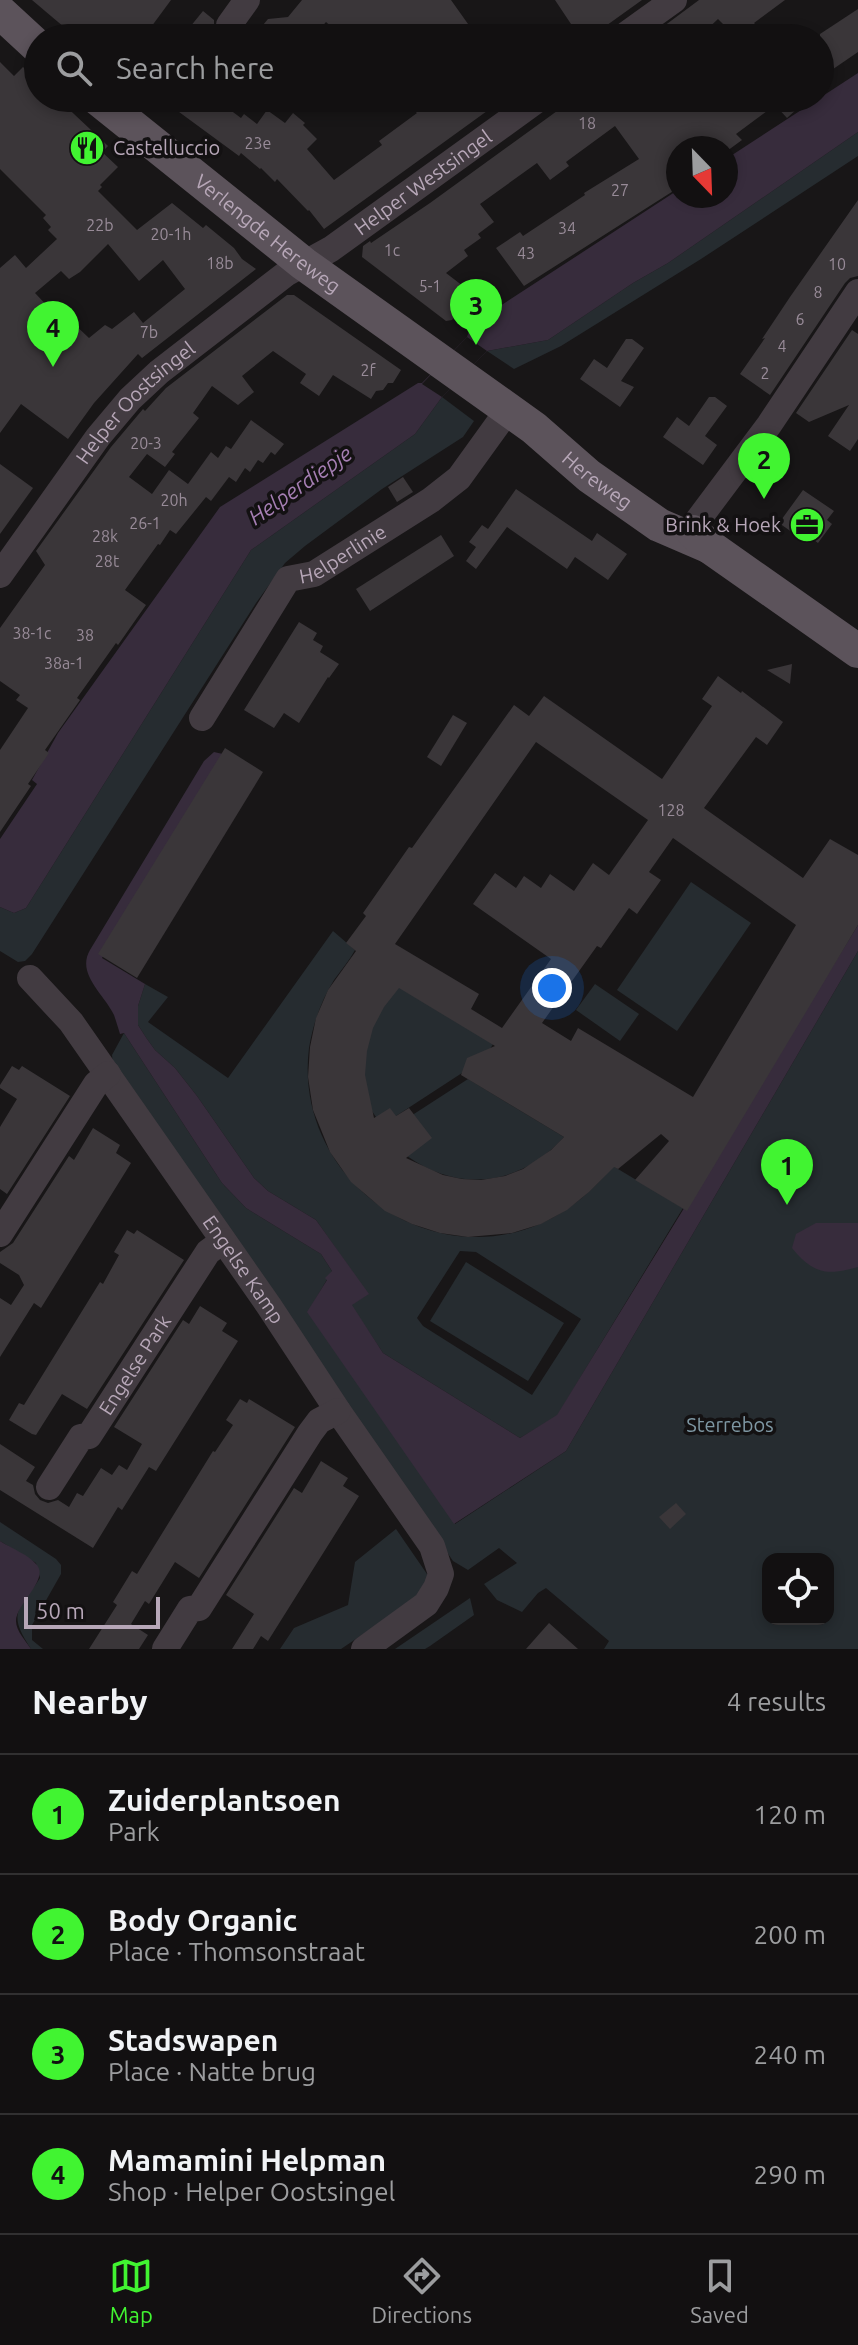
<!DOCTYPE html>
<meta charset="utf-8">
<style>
:root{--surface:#121011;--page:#1f1e1f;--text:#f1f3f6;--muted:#9c9d9f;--line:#313031;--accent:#41f431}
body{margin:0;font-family:Ubuntu,sans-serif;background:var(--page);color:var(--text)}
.controls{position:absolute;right:24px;bottom:24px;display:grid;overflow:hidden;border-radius:16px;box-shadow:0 4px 12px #0003}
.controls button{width:72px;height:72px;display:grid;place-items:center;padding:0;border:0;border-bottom:2px solid var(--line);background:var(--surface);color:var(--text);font:40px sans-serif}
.compass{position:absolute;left:666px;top:136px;width:72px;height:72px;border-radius:50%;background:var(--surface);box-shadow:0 4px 12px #0003;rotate:157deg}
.scale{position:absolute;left:24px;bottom:20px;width:136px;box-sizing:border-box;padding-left:8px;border:4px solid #b7a7b8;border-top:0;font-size:22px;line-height:28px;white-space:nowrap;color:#b7a7b8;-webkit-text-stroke:6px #131112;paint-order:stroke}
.you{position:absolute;left:552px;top:988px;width:28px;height:28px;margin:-20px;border:6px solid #fff;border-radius:50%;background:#1a73e8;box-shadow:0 0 0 12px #1a73e833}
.badge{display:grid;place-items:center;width:52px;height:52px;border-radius:50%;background:var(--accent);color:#111;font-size:26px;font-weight:700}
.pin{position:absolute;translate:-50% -66px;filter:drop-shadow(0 2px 4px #0008)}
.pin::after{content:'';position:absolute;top:42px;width:28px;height:24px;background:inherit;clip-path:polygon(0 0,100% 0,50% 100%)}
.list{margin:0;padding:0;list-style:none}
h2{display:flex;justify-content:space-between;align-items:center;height:104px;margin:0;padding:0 32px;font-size:34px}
h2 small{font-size:26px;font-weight:400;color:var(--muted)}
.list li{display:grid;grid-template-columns:52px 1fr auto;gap:24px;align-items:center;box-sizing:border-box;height:120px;padding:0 32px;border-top:2px solid var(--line)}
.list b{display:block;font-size:30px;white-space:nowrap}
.list p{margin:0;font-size:26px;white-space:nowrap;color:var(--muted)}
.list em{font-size:26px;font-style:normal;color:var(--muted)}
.icon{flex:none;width:44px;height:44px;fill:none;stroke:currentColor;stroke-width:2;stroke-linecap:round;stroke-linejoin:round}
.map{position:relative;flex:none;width:858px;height:1649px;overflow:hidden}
.search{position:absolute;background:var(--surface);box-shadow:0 4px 12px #0003;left:24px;right:24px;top:24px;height:88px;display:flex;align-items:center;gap:20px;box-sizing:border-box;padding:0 28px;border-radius:44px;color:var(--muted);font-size:30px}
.sheet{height:584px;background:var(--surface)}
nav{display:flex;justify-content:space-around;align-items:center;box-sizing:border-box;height:112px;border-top:2px solid var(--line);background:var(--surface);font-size:22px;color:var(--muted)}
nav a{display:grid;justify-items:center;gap:4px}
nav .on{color:var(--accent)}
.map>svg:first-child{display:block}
.green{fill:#262c30;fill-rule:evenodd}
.water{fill:#372c3c}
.pier{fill:#181617}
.building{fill:#3a3639;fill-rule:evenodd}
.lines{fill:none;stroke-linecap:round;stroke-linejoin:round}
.minor{stroke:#423b41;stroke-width:26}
.major{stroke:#5c535b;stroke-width:34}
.labels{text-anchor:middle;stroke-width:7;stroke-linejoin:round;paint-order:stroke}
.number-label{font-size:16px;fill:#988b98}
.poi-label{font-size:20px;fill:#b7a7b8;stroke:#131112;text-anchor:start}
.street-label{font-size:20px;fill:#b7a7b8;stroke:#131112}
.park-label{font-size:20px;fill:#7e97a3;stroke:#131112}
.water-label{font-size:22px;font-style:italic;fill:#a57eb3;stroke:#131112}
</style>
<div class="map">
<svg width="858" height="1649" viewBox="0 0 858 1649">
<rect width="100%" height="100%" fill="#181617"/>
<!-- green -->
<g class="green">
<polygon points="858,132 858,156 701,259 561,346 514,369 487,351 548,340 633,283 668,263"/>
<polygon points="442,397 474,421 463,437 382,489 305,546 285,563 256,603 32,954 25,961 18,962 0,951 0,907 14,913 26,908 251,550 415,434"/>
<polygon points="691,882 751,923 677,1031 617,990"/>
<path d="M 333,931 L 355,950 C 349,961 341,970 334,980 C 321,1001 313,1024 309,1048 C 293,1175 425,1275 542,1223 C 571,1210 593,1190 613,1166 L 683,1208 L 557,1416 L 520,1438 L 383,1353 L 351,1305 L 368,1294 L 316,1220 L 268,1191 L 254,1178 L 197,1096 L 175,1068 L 155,1050 L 147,1039 L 138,1025 L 138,1006 L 145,984 L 168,997 L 148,1022 L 228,1078 ZM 460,1251 L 476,1252 L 581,1319 L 532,1395 L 423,1326 L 417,1318 Z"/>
<path d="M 858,951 L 858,1649 L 604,1649 L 609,1641 L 546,1588 L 538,1593 L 522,1612 L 497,1600 L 484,1584 L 517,1563 L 499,1548 L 468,1570 L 453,1561 L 113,1065 L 112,1055 L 124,1033 L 222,1183 L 246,1208 L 321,1254 L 332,1271 L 308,1312 L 455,1524 L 566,1451 ZM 768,1559 L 828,1559 L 828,1619 L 768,1619 Z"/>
<path d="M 392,983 L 493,1044 L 485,1058 L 396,1116 L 376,1117 C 367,1105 366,1096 364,1081 C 360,1040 375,1019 392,983 Z"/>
<polygon points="595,984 639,1014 620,1041 576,1010"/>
<path d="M 468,1079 L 564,1137 C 521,1185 460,1194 407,1156 L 400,1123 Z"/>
<polygon points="466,1262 564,1323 528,1381 430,1321"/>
<path d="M 0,1522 L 56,1559 L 61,1565 L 61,1574 L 32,1625 L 32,1640 L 43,1649 L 31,1649 C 7,1612 18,1612 40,1578 L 36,1563 L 0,1541 Z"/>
<polygon points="396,1529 427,1574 429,1582 421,1595 341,1649 280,1649 294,1628 348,1605 355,1562"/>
<polygon points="470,1598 474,1615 430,1646 425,1649 395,1649"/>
</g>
<!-- water -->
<g class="water">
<polygon points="858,73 858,132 668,263 633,283 548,340 487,351 442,397 415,434 251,550 26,908 14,913 0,907 0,839 37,784 32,780 58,733 220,507 418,383 422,383 467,337 470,328 497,308 678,190 678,196 726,196 726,159"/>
<path d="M 214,752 L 227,755 L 102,958 L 145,984 L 138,1006 L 138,1025 L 147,1039 L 155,1050 L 175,1068 L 197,1096 L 254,1178 L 268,1191 L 316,1220 L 369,1294 L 352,1305 L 383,1353 L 520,1438 L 557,1415 L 858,925 L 858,951 L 566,1451 L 454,1524 L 307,1312 L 327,1280 L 325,1278 L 332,1271 L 321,1254 L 246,1208 L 222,1183 L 124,1033 L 120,1034 C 118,1027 116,1021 114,1015 C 104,994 76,974 90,950 L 204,761 Z"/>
<path d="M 816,1223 L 858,1223 L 858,1267 C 827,1276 813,1274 792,1248 L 796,1234 Z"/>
<path d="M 0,1541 C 11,1548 29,1555 37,1565 C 49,1580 16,1604 16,1621 C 16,1631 26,1641 31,1649 L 0,1649 Z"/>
</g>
<!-- pier -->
<polygon class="pier" points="467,337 487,351 442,397 422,384"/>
<!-- building -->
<g class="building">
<polygon points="32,0 171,0 143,38 77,38"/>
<polygon points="302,0 451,0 478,38 344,38 326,22 312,38 252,38 268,19 288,17"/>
<polygon points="555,0 642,0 589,38 553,38 571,24"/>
<polygon points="699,0 785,0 754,23 768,38 737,38 718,19 698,38 648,38"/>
<polygon points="858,9 858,52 820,78 820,34"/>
<polygon points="203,11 214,20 214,31 220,38 181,38"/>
<path d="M 0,62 L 14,76 L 23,67 L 38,81 L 38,98 L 57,98 L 108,146 L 102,152 L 118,167 L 100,185 L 102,187 L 98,191 L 137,230 L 172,203 L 203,228 L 206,225 L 234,248 L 242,259 L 256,269 L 142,358 L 138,354 L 94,403 L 68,439 L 21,404 L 0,433 L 0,268 L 15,255 L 26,268 L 57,239 L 48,230 L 51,227 L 43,218 L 46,215 L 0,169 ZM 108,244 L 139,281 L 163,260 L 185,289 L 143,323 L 134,312 L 112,329 L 105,325 L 89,338 L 71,321 L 66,326 L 35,293 L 61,271 L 69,279 L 80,272 Z"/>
<polygon points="160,98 214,98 241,118 244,114 257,124 267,110 285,123 293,113 305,123 303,125 317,139 307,149 334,180 382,145 379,141 417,113 400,98 505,98 324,229 309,210 308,211 277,179 275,182 261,168 260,169 241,153 239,156"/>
<polygon points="575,98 809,98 787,118 775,105 736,134 742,140 727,151 726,148 678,148 678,188 524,286 496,248 520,232 523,236 585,195 584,193 639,159 615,126 570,159 566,162 569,166 550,180 537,163 480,204 494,222 478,234 481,238 464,250 468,256 446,273 476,296 467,308 464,305 452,320 446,321 362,257 363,246 370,241 371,243 430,203"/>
<polygon points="858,200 858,276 850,278 845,283 770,395 740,374 765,338 762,339 790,297"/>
<polygon points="287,295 294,295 401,370 393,383 388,383 383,390 376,391 371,399 333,375 319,396 300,383 306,374 273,351 242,376 254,392 238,405 212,386 193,413 199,418 172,452 175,454 165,467 147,454 129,477 152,494 169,470 188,484 211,452 218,458 226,446 231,449 251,420 284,444 275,455 271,452 263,463 258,460 250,472 245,468 236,482 229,477 211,501 206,497 176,534 170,530 160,545 158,544 125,590 146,605 118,645 116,643 77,698 80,700 45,750 49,753 28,784 31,786 0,832 0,750 28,708 16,700 20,695 0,681 0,628 45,565 36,551 111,447 143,409 145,411 166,388"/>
<polygon points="852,330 858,334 858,439 850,451 828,436 849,405 809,422 796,413"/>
<polygon points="626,339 632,339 644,348 621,381 634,387 620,407 580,379 594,359 607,368"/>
<polygon points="709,397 715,397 727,406 705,436 717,445 703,465 663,437 677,417 689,426"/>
<polygon points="0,464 33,488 0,534"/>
<polygon points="403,477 413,492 397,502 388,487"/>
<polygon points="516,489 592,541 597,533 627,554 608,580 575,557 567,569 507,527 476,569 466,561 476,547 469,542 482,525 488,529"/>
<polygon points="803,490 834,511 827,520 832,524 818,543 800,529 796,535 779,523"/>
<polygon points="441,535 454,556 370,611 356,589"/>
<polygon points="299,622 317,633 313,640 323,646 320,652 339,664 329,678 328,677 299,723 284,713 274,728 244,710"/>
<polygon points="792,664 790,684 767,670"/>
<path d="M 718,676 L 741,693 L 742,691 L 783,722 L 767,745 L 756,737 L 704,808 L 803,878 L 830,839 L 858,855 L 858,925 L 687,1211 L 635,1180 L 669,1141 L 661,1134 L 618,1169 L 614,1167 L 589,1192 L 567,1210 L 541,1224 L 512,1233 L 468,1237 L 440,1233 L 412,1224 L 385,1211 L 351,1182 L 330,1152 L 313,1110 L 308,1077 L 310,1047 L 316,1018 L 328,990 L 356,951 L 346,943 L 366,916 L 363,913 L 409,847 L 412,848 L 514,705 L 529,716 L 544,696 L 662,779 L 712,706 L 702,699 ZM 536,742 L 648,820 L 609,875 L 593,863 L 574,891 L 550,874 L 541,888 L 524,876 L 516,888 L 495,873 L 473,904 L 551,959 L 502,1028 L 471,1009 L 479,994 L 395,944 ZM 673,838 L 796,925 L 693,1097 L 578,1028 L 571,1041 L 542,1023 L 597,946 L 601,948 L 629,908 L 637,914 L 661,880 L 649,872 ZM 399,988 L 495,1046 L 467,1058 L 461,1075 L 564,1137 L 551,1150 L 523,1169 L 505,1176 L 481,1180 L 462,1179 L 443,1175 L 406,1158 L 432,1138 L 409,1108 L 396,1116 L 390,1108 L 374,1118 L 365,1075 L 367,1051 L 373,1028 L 384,1007 Z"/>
<polygon points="453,715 467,723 441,766 427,757"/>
<polygon points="225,748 263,772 137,978 98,954"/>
<polygon points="12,1066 19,1070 22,1066 70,1096 7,1194 0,1189 0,1127 17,1099 0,1088 0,1085"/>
<polygon points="93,1128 120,1145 116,1153 131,1163 41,1308 34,1303 0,1357 0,1298 11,1305 24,1285 19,1275 0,1263 0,1252 13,1243 69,1156 74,1160"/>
<polygon points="127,1230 134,1234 137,1230 184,1260 87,1409 62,1394 36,1435 32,1434 9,1420 19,1403 24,1405 100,1282 103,1284 119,1255 114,1252"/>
<polygon points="200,1306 227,1323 222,1331 238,1341 156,1471 149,1467 122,1510 118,1507 93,1548 0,1490 0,1444 35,1467 26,1481 33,1485 35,1494 40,1500 48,1503 58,1500 69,1507 77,1493 83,1496 101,1468 112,1475 119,1465 127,1470 142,1444 114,1427 183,1320 189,1324"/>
<polygon points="240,1399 247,1403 249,1399 295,1427 199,1578 175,1562 149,1604 145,1601 131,1624 148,1635 139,1649 89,1649 117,1605 113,1602 132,1571 137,1574 213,1451 215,1452 233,1425 226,1420"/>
<polygon points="321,1461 348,1478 343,1486 359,1496 268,1641 261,1636 253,1649 232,1649 254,1614 226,1595 294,1488 302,1493"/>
<polygon points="676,1503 686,1514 670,1529 659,1517"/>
<polygon points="549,1623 578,1649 526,1649"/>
</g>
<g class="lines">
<!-- minor -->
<g class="minor">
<polyline points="229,25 247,0"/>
<polyline points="621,38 674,0"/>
<polyline points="686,536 769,425 858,292"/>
<path id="s1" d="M 0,575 L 98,437 L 130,399 L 159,372 L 287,273 L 331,249 L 540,98"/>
<path id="s2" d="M 202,718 L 288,579 L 314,574 L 431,500 L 459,478 L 508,410"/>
<path id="s3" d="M 30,978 L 71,1022 L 269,1306 L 338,1411 L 432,1546 L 441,1574 L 436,1588 L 426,1604 L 364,1649"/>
<polyline points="0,1234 96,1084 108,1074"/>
<path id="s4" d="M 49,1487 L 81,1437 L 89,1436 L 208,1252 L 223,1241"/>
<polyline points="165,1649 190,1609 199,1608 310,1433 319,1421 338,1411"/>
</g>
<!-- major -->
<g class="major">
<polyline points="0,12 38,47"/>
<path id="s5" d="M 97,98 L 304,264 L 534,428 L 589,476 L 659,525 L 710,547"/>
<polyline points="693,532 710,547 858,651"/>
</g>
</g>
<!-- icons -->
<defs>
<g id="restaurant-disc" transform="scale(1.8)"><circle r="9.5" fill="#41f431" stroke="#131112"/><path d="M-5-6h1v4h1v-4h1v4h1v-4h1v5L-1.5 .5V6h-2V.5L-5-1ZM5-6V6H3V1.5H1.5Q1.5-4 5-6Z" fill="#111"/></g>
<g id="office-disc" transform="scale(1.8)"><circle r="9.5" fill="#41f431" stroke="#131112"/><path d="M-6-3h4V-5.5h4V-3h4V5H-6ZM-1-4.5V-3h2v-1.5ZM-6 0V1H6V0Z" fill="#111"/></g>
</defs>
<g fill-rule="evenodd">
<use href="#restaurant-disc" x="87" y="148"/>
<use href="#office-disc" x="807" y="525"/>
</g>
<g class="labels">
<!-- number labels -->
<g class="number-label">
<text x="587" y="129">18</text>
<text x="258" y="149">23e</text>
<text x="620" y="196">27</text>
<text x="100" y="231">22b</text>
<text x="567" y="234">34</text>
<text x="171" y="240">20-1h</text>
<text x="392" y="256">1c</text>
<text x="526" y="259">43</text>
<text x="220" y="269">18b</text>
<text x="837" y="270">10</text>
<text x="430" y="292">5-1</text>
<text x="818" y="298">8</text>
<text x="800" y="325">6</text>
<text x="149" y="338">7b</text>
<text x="782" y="352">4</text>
<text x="368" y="376">2f</text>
<text x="765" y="379">2</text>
<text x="146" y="449">20-3</text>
<text x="174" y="506">20h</text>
<text x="145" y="529">26-1</text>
<text x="105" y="542">28k</text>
<text x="107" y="567">28t</text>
<text x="32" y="639">38-1c</text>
<text x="85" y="641">38</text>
<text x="64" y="669">38a-1</text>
<text x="671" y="816">128</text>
</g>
<!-- poi labels -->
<g class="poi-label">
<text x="113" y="155">Castelluccio</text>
<text x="781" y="532" text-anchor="end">Brink &amp; Hoek</text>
</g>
<!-- street labels -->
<g class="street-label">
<text dy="7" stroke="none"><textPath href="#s1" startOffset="584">Helper Westsingel</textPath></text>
<text dy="7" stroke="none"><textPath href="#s5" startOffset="218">Verlengde Hereweg</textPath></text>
<text dy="7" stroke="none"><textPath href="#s1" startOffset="220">Helper Oostsingel</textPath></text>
<text dy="7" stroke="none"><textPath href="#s5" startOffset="630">Hereweg</textPath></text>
<text dy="7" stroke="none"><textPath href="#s2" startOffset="224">Helperlinie</textPath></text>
<text dy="7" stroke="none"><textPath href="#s3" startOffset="362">Engelse Kamp</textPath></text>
<text dy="7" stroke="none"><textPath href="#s4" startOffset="152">Engelse Park</textPath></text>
</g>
<!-- park labels -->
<g class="park-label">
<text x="730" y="1432">Sterrebos</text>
</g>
<!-- water labels -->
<g class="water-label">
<text transform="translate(300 485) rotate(-35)" y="8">Helperdiepje</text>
</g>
</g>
</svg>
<div class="controls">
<button><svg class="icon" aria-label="locate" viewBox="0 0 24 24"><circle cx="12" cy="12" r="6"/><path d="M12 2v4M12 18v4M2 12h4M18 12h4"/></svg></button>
</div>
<svg class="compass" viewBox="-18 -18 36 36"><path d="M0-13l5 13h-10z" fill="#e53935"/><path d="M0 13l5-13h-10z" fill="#9c9d9f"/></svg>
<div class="scale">50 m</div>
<div class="you"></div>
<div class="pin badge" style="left:787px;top:1205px">1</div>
<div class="pin badge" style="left:764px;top:499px">2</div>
<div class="pin badge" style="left:476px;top:345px">3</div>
<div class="pin badge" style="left:53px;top:367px">4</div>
<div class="search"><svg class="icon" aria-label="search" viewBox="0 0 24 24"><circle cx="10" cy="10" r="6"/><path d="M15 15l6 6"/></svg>Search here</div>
</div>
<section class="sheet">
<h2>Nearby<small>4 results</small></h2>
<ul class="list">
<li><span class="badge">1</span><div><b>Zuiderplantsoen</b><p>Park</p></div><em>120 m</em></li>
<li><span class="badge">2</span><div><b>Body Organic</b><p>Place · Thomsonstraat</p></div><em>200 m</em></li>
<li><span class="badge">3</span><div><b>Stadswapen</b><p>Place · Natte brug</p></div><em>240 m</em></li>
<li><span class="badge">4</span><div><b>Mamamini Helpman</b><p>Shop · Helper Oostsingel</p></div><em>290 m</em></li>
</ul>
</section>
<nav>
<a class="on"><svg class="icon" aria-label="map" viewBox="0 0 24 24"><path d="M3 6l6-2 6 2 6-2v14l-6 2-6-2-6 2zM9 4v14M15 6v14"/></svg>Map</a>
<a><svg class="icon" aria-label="directions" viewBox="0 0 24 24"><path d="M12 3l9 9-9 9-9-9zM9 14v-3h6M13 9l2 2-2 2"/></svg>Directions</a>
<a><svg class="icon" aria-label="saved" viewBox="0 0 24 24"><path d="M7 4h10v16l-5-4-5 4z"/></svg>Saved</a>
</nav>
